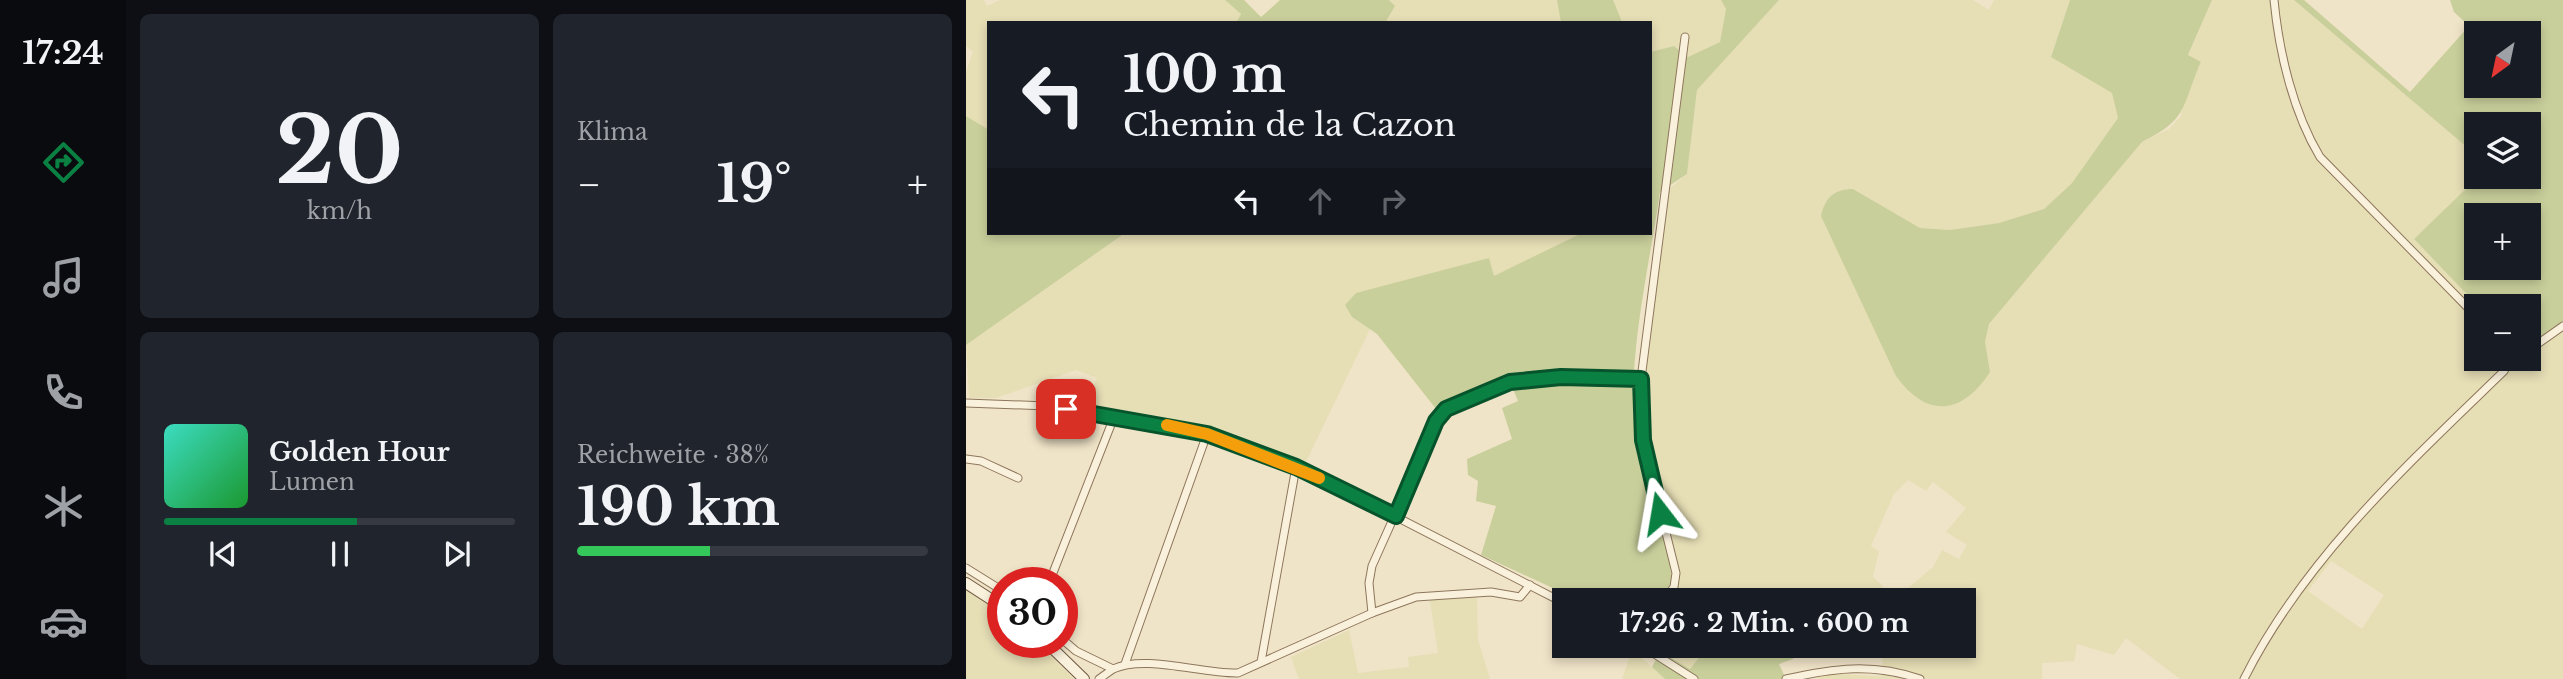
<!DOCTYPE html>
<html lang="de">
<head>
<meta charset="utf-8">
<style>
  body { margin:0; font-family:"Libre Baskerville",serif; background:#20242c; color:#f1f3f6; height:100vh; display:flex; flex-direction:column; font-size:26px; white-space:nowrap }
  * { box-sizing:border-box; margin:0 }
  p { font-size:23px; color:#9ea1a6 }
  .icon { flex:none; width:38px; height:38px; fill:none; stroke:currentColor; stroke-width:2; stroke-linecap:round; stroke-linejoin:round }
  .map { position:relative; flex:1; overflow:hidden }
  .side { display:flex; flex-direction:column; gap:14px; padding:14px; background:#0d0f14; width:840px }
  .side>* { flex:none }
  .guide { position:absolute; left:21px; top:21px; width:665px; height:214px; border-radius:0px; box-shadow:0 4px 10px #0003; background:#171b24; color:#f1f3f6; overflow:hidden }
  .needle { width:46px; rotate:213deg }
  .buttons { position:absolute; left:1498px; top:21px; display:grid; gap:14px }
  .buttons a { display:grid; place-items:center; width:77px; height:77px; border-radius:0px; background:#171b24; box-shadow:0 4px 10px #0003; font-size:35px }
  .speed { position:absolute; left:21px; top:567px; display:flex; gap:14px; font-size:35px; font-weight:700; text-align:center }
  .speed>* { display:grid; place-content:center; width:91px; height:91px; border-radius:50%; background:#171b24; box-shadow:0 4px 10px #0003; line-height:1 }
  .speed .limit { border:10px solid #d22; background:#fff; color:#111 }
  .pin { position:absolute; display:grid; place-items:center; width:60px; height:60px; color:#fff; margin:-30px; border-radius:14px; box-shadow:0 4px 10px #0006 }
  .me { position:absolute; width:77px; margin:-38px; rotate:346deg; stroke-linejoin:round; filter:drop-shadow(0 0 5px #0008) }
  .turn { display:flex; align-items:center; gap:24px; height:147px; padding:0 21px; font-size:32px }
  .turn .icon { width:91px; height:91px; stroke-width:2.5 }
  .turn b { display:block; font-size:49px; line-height:60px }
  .lanes { display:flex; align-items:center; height:66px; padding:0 21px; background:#0003; justify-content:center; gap:35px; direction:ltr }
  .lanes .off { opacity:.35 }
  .big { font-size:52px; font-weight:700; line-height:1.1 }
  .side .card { flex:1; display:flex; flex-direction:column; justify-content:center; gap:10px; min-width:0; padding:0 24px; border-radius:10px; background:#20242c }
  .side .dial { align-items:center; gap:0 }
  .dial b { font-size:91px; line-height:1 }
  .song { display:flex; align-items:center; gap:21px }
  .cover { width:84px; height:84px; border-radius:10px; background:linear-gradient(135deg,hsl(170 70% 55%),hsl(130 70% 35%)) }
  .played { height:7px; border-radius:4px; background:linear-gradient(90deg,#0b8043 55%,#363941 55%) }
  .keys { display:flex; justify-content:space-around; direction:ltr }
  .heat { display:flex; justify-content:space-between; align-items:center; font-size:38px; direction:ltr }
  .charge { height:10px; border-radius:5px; background:linear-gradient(90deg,#34c759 38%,#363941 0) }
  .side .tiles { flex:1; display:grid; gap:14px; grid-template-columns:repeat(2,1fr) }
  .trip { position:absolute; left:586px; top:588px; width:424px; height:70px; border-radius:0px; background:#171b24; box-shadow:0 4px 10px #0003; font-weight:700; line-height:70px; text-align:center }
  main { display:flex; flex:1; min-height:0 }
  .tabs { display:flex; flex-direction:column; width:126px; justify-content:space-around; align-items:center; background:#090b0e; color:#9ea1a6 }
  .tabs .icon { width:49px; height:49px }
  .tabs .current { color:#0b8043 }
  .tabs b { font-size:32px; color:#f1f3f6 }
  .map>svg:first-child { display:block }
</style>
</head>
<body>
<main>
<nav class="tabs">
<b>17:24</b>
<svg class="icon current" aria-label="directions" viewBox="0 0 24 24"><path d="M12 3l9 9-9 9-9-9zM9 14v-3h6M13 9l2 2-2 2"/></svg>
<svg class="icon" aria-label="music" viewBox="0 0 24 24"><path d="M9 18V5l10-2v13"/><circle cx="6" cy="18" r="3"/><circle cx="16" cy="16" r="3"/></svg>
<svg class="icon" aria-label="phone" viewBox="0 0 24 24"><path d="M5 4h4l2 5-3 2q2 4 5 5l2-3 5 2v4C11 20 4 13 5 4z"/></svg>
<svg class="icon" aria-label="climate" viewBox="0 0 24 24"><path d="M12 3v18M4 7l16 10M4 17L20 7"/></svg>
<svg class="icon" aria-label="car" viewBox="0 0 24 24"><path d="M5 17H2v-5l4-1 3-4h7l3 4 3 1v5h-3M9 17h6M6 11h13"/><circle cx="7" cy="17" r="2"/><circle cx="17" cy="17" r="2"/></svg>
</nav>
<section class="side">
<div class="tiles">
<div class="card dial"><b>20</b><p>km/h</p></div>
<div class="card"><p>Klima</p>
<div class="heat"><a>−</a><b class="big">19°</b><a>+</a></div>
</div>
<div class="card">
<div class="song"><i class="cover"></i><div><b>Golden Hour</b><p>Lumen</p></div></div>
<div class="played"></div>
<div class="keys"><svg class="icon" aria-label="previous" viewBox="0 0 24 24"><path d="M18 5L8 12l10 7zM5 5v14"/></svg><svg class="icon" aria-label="pause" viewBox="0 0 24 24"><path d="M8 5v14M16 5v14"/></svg><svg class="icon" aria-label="next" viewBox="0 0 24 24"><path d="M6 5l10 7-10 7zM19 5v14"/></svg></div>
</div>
<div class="card"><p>Reichweite · 38%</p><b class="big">190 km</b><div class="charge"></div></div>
</div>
</section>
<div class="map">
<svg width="1597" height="679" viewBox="0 0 1597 679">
  <rect width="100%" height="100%" fill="#f0e4c8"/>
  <g fill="#e6deb5" fill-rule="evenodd">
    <path d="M 0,0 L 18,0 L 21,6 L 34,0 L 259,0 L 275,14 L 270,23 L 23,23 L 23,130 L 0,116 L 0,72 L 7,52 L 0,46 Z"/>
    <path d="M 423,0 L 591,0 L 595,23 L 419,23 L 428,6 Z"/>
    <path d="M 647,0 L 755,0 L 760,9 L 754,42 L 722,57 L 708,46 L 684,52 L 684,23 L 655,23 Z"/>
    <path d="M 813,0 L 1007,0 L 1023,10 L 1028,0 L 1104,0 L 1085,57 L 1146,93 L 1152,118 L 1106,183 L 1078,209 L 1033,223 L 984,230 L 954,228 L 887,189 L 1024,372 L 1019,342 L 1023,324 L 1176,142 L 1203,129 L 1215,116 L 1217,102 L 1235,63 L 1222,56 L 1246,0 L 1328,0 L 1510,155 L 1512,177 L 1448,239 L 1512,306 L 1510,359 L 1563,359 L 1563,343 L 1572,349 L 1597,331 L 1597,679 L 1214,679 L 1160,638 L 1148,655 L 1111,644 L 1108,661 L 1076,663 L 1076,679 L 852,679 L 852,676 L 870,674 L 915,676 L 918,646 L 998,646 L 998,600 L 928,600 L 967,567 L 976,550 L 993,559 L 1001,545 L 980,532 L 1000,508 L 967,482 L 960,491 L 942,480 L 928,494 L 905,546 L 913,551 L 907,577 L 917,586 L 907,600 L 703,600 L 710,594 L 714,573 L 685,469 L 680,440 L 677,385 L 703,189 L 721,174 L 731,90 ZM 1365,561 L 1418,595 L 1396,629 L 1342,591 Z"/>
    <path d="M 159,233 L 616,233 L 528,277 L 523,258 L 379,305 L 386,317 L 404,329 L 339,464 L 240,430 L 126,410 L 128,393 L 125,392 L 131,378 L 110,370 L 30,398 L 3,398 L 0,345 Z"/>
    <path d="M 0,589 L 37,614 L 37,642 L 71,642 L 108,679 L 0,679 Z"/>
    <path d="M 511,594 L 512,640 L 524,679 L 333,679 L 325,657 L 383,630 L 392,673 L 443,667 L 442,657 L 472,653 L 463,595 Z"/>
    <path d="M 689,646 L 742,646 L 724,669 Z"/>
    <path d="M 666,650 L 686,667 L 699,679 L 656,679 Z"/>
  </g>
  <g fill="#c9cf9b" fill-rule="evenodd">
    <path d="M 259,0 L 278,0 L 295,17 L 314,0 L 423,0 L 429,6 L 419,23 L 270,23 L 275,14 Z"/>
    <path d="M 591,0 L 647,0 L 656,22 L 595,23 Z"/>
    <path d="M 755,0 L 813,0 L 731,90 L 721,174 L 694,192 C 682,276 658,366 671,451 C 676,481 708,557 705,579 C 704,589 698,594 691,600 L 613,600 L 515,555 L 530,506 L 510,501 L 512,481 L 502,475 L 501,459 L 546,439 L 536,408 L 552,401 L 544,382 L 474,414 L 411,334 L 386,317 L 379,305 L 390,293 L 523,258 L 528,276 L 616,233 L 684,233 L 684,52 L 708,46 L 722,57 L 754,42 L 760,9 Z"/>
    <path d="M 1104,0 L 1246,0 L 1222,55 L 1235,62 C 1215,107 1223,119 1176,142 L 1023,324 L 1019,342 L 1024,372 C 996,415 961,419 930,376 L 855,216 C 859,198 868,189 887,189 L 954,228 L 984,230 L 1033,223 L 1078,209 L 1106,183 L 1152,118 L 1146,93 L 1085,57 Z"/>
    <path d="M 1328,0 L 1338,0 L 1444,92 L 1503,26 L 1488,12 L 1484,0 L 1597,0 L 1597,331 L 1572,349 L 1563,343 L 1563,306 L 1512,306 L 1448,239 L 1512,177 L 1563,177 L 1563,124 L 1510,124 L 1510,155 ZM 1510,33 L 1563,33 L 1563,86 L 1510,86 ZM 1510,215 L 1563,215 L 1563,268 L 1510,268 Z"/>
    <path d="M 0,116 L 23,130 L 23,233 L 159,233 L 0,345 Z"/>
    <path d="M 742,646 L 834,646 L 827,659 L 813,664 L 820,679 L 699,679 L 686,667 L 694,651 L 724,669 Z"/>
  </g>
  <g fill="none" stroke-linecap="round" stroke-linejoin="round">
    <defs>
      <g id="minor">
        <path d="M 1308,0 C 1313,52 1327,112 1354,157 L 1510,316"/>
        <path d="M 1563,350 L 1597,326"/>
        <path d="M 0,403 L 81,406 L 241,434 L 374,488 L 598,603"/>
        <path d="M 0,459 L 15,461 L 52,478"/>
        <path d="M 0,568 L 37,591"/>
        <path d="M 83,583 L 148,417"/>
        <path d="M 698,600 L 708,587 L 710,573 L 677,440 L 675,379 L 719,37"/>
        <path d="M 406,613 L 403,583 L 406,566 L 474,414 L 544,382 L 565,378 L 675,379"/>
        <path d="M 96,639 L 110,651 L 147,669 C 180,654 235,674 272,673 L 406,613 L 450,597 L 525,592 L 554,597 L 564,585"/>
        <path d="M 676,646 L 728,679"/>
        <path d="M 295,662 L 330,467"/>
        <path d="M 159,664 L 241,434"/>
        <path d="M 133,679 L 147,669"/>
        <path d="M 820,679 C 868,668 907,663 954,679"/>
        <path d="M 1278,679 C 1338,559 1443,463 1538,371 L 1545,359"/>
      </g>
      <g id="secondary">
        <path d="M 0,583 L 37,607"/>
        <path d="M 80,642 L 118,679"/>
      </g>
    </defs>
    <use href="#minor" stroke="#8d765c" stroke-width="9"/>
    <use href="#secondary" stroke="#6f573f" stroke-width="12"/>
    <use href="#minor" stroke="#faf1dc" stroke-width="7"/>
    <use href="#secondary" stroke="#faf1dc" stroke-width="10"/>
  </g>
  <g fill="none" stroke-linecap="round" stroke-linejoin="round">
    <defs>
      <path id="route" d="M 100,409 L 241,434 L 330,467 L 430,516 L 470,421 L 480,409 L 544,382 L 595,377 L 675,379 L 677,440 L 694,513"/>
    </defs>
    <use href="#route" stroke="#07532c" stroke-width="18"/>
    <use href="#route" stroke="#0b8043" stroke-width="12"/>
    <path stroke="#f59e0b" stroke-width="12" d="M 201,425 L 241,434 L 353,478"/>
  </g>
</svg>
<div class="buttons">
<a><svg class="needle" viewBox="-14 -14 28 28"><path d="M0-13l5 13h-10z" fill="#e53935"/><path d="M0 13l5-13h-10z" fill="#9ea1a6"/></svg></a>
<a><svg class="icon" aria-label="layers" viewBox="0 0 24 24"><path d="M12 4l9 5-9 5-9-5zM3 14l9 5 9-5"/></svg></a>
<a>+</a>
<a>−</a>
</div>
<div class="speed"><div class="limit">30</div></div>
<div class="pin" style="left:100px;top:409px;background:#d93025"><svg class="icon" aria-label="arrive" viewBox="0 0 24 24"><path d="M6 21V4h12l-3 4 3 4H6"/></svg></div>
<svg class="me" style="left:694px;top:513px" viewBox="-20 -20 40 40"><path d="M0-17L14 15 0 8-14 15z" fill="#0b8043" stroke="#fff" stroke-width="4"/></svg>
<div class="trip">17:26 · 2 Min. · 600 m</div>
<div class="guide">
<div class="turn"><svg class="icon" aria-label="left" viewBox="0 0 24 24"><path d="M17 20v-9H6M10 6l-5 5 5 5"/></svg><div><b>100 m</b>Chemin de la Cazon</div></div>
<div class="lanes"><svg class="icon" aria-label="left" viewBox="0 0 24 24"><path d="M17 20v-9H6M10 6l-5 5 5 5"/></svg><svg class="icon off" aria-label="ahead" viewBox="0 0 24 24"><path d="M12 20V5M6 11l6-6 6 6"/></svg><svg class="icon off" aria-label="right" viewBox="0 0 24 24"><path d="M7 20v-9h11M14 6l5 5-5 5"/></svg></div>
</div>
</div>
</main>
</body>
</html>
